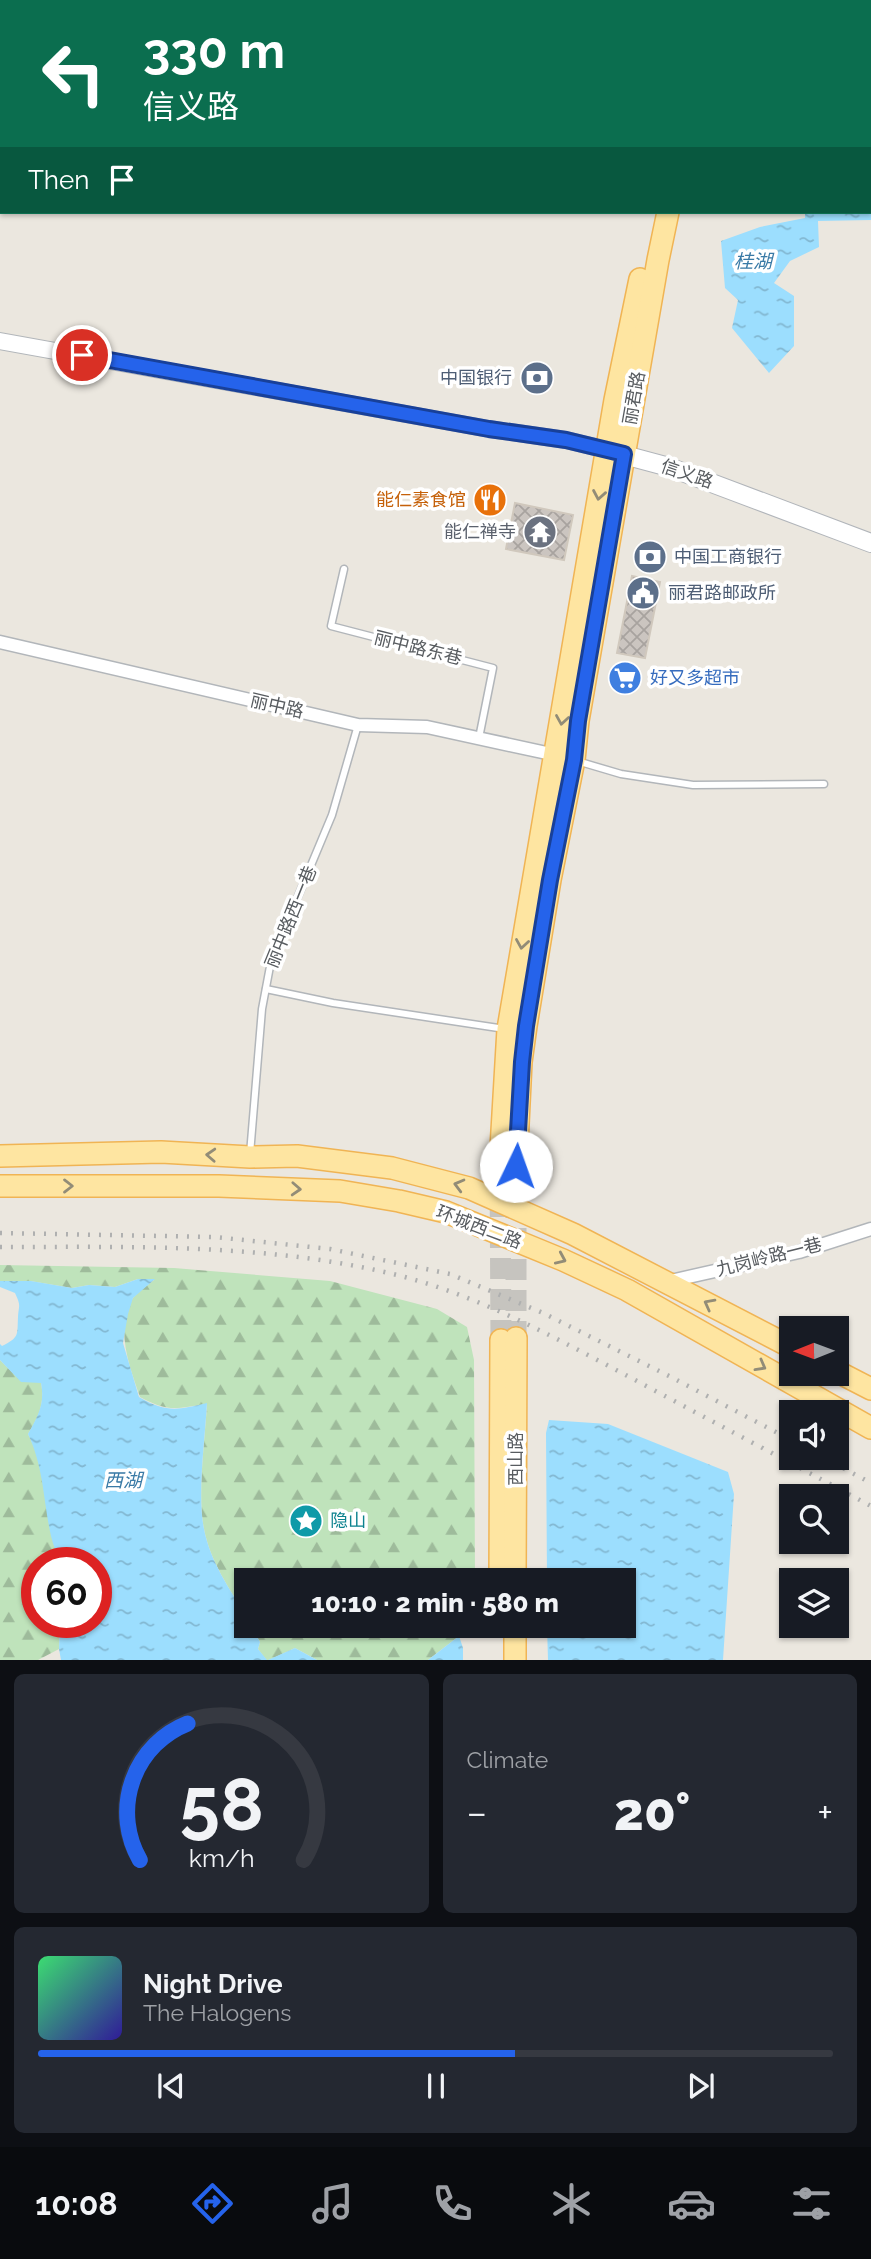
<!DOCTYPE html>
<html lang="en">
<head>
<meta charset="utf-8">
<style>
  body { margin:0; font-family:Raleway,"Noto Sans SC",sans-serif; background:#242831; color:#f1f3f6; height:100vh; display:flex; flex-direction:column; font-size:26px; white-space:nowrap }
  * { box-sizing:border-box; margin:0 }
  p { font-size:23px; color:#9ea1a6 }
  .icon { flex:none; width:38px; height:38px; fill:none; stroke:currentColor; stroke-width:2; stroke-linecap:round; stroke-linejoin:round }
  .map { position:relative; height:1660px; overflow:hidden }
  .drawer { display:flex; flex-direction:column; gap:14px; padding:14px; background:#0d0f14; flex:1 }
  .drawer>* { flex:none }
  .top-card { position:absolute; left:0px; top:0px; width:872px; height:214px; box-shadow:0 2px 5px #0004; background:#0b6e4f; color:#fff; overflow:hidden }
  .needle { width:46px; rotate:269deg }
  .fabs { position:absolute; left:779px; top:1316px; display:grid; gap:14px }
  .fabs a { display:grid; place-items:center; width:70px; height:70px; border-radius:0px; background:#171b24; box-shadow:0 2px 5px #0004; font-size:35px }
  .speed { position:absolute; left:21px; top:1547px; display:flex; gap:14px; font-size:35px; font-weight:700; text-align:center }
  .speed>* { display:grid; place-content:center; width:91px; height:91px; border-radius:50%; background:#171b24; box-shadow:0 2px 5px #0004; line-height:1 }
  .speed .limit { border:10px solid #d22; background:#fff; color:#111 }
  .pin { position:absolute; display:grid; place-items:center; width:60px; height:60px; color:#fff; margin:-30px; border:4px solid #fff; border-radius:50%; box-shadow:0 2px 7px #0007 }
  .me { position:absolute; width:77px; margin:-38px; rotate:3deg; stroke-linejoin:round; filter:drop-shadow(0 0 5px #0008) }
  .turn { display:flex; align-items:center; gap:24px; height:147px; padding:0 28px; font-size:32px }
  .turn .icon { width:91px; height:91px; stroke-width:2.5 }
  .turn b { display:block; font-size:49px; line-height:60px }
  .then { display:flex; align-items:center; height:66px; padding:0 28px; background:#0003; gap:14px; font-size:26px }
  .big { font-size:52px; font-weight:800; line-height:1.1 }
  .drawer .tile { flex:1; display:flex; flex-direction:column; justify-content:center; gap:10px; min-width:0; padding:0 24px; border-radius:10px; background:#242831 }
  .drawer .dial { align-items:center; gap:0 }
  .dial svg { height:182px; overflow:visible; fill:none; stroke:#363941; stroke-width:7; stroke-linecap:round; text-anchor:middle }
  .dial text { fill:#f1f3f6; stroke:none }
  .song { display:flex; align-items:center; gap:21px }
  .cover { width:84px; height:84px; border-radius:10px; background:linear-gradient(135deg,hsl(140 70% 55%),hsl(250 70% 35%)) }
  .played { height:7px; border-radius:4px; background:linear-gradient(90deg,#2563eb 60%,#363941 60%) }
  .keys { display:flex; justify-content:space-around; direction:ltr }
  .heat { display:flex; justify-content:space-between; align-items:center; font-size:38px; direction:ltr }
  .drawer .tiles { flex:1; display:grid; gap:14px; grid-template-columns:1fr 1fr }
  .tile:last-child { grid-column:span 2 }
  .trip { position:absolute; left:234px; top:1568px; width:402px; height:70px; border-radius:0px; background:#171b24; box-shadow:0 2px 5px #0004; font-weight:800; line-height:70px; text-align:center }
  .menu { display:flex; height:112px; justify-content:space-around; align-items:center; background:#090b0e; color:#9ea1a6 }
  .menu .icon { width:49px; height:49px }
  .menu .selected { color:#2563eb }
  .menu b { font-size:32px; color:#f1f3f6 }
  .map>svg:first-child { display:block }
</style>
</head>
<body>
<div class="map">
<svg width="871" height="1661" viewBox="0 0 871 1661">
  <defs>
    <pattern id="forest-firs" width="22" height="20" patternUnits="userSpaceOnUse" patternTransform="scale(1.75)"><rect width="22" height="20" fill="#bfe3bb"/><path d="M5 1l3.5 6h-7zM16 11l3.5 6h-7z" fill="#9ebb9b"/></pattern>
    <pattern id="water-ripples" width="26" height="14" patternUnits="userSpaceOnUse" patternTransform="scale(1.75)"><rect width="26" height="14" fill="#9cdefe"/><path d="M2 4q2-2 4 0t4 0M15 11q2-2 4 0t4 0" fill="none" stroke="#82b7d1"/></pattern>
    <pattern id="building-cross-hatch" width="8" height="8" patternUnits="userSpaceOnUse" patternTransform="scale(1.75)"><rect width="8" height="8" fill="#cbc5c0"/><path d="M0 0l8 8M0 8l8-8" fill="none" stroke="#a8a39f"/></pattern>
  </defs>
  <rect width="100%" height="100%" fill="#ebe7df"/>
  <g fill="url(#forest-firs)">
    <path d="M 0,1265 L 174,1268 L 330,1281 L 437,1309 L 467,1327 L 474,1360 L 475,1580 L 247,1580 L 247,1617 C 230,1590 210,1561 204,1529 C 197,1496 205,1439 207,1404 C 176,1408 170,1413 140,1397 C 130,1368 114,1327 133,1298 C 138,1291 148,1285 154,1280 L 138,1279 L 115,1287 L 89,1285 L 72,1288 L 30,1281 L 0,1281 Z"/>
    <path d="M 0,1360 L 21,1381 L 41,1382 C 45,1404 39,1416 28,1434 L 38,1455 L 60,1563 L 37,1563 L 37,1622 L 60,1622 L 59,1649 L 38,1660 L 0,1660 Z"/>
    <path d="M 251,1626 L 475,1626 L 475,1630 L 459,1636 L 428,1660 L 317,1660 L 295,1648 L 267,1661 L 258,1649 L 260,1642 Z"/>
  </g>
  <g fill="url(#water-ripples)">
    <path d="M 346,0 L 871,0 L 871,156 L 870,2 L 347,2 Z"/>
    <path d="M 871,199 L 871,220 L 818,221 L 819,247 L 790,261 L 774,283 L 794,296 L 794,346 L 769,373 L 732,328 L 738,300 L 725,288 L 721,241 L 760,227 L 805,218 L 805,212 L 870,212 Z"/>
    <path d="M 138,1279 L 155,1279 L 133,1298 L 128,1314 L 123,1343 L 139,1397 C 167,1413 177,1410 207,1403 C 205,1439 197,1496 204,1529 C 210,1561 230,1590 247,1617 L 247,1626 L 251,1626 L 260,1642 L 258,1649 L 267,1660 L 61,1660 L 59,1649 L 60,1622 L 96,1622 L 96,1563 L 60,1563 C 57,1554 53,1545 51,1536 C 43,1500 44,1468 28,1434 C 38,1416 45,1404 41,1383 L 21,1382 L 0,1360 L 0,1344 L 2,1346 C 20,1337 17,1335 18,1317 C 19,1304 21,1306 15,1293 L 0,1287 L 0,1281 L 31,1281 L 72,1288 L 89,1285 L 115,1287 Z"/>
    <path d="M 549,1420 L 608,1424 L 728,1472 L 734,1494 L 723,1660 L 548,1660 L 547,1626 L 625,1626 L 625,1580 L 547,1580 L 546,1433 Z"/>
    <path d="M 459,1636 L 463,1648 L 463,1660 L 428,1660 Z"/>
    <path d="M 295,1648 L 317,1660 L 268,1660 Z"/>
  </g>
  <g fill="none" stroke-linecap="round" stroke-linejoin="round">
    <g stroke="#397aa6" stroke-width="2" stroke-dasharray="9 7" stroke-linecap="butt">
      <path d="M 551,0 L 557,2"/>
      <path d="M 626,0 L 632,2"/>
      <path d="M 870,44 L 871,44"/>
      <path d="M 870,61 L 871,61"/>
      <path d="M 870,82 L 871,82"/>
    </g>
  </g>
  <g fill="url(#building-cross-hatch)" stroke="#d0c8bd" stroke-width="2">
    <path d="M 515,503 L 573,515 L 564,560 L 506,549 Z"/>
    <path d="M 632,576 L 660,582 L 645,658 L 617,653 Z"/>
  </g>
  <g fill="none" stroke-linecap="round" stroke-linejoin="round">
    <g stroke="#c6c4bf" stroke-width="21" stroke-dasharray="21 10" stroke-linecap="butt">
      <path d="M 500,1165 L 501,1340"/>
      <path d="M 516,1166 L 516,1338"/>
    </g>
    <defs>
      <g id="service">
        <path d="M 0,6 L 2,7"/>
        <path d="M 344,569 L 331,626 L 493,668 L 479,738"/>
        <path d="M 577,761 L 621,774 L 693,785 L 824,784"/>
        <path d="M 266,989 L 333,1003 L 505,1029"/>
        <path d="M 250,1154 L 262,1009 L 271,961 L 332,815 L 358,725"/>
      </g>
      <g id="minor">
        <path d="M 0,642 L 358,725 L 427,727 L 556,755"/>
        <path d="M 666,1282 L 799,1252 L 871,1229"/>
      </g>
      <path id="tertiary" d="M 0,341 L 489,429 L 566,440 L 607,450"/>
      <path id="secondary" d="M 613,452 L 669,467 L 871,543"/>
      <g id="primary">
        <path d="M 128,2 L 134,0"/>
        <path d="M 703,2 L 703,0"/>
        <path d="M 720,2 L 721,0"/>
        <path d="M 0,41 L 2,40"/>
        <path d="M 0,1156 L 161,1152 L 250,1157 L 297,1156 L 392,1168 L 469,1188 L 573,1234 L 791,1347"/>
        <path d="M 500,1165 L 508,1029 L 615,400 L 640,279"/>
        <path d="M 516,1166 L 521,1062 L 526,1026 L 550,880 L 574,760 L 578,721 L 658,260 L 668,212"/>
        <path d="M 0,1186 L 219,1186 L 340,1191 L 399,1201 L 446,1212 L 563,1260 L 627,1290 L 871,1428"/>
        <path d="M 836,1371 L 871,1389"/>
        <path d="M 500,1580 L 501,1340"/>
        <path d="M 515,1580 L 516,1338"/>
        <path d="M 515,1661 L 515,1626"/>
      </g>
    </defs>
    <use href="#service" stroke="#b2b6ba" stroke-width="9"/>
    <use href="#minor" stroke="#b2b6ba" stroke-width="15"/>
    <use href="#tertiary" stroke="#b2b6ba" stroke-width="18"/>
    <use href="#secondary" stroke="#b1b5ba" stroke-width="20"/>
    <use href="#primary" stroke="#f0b454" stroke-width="24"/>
    <use href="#service" stroke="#fff" stroke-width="6"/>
    <use href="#minor" stroke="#fff" stroke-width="12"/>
    <use href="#tertiary" stroke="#fff" stroke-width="16"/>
    <use href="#secondary" stroke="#fff" stroke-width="18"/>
    <use href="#primary" stroke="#fee5a1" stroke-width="21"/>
    <g stroke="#afb0b0" stroke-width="4.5" stroke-dasharray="2 9" stroke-linecap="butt">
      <path d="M 0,1233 L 215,1237 L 330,1249 L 450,1274 L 543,1313 L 671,1377 L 791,1440"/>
      <path d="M 0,1247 C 133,1247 271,1243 401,1276 C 485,1298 561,1341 637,1381 C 715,1423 793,1464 871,1506"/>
      <path d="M 824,1458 L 871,1483"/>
    </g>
  </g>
  <defs><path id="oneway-chevron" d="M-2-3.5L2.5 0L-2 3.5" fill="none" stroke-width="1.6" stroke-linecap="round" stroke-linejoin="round" transform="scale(1.75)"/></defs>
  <g stroke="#928c77">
    <use href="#oneway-chevron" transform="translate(599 495) rotate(100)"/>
    <use href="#oneway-chevron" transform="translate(562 720) rotate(99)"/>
    <use href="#oneway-chevron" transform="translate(522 944) rotate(99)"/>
    <use href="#oneway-chevron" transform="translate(211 1155) rotate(-177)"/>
    <use href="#oneway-chevron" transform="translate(459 1185) rotate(-165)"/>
    <use href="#oneway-chevron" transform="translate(68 1186)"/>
    <use href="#oneway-chevron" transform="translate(296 1189) rotate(3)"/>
    <use href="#oneway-chevron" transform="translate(561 1259) rotate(24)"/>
    <use href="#oneway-chevron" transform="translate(709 1304) rotate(-152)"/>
    <use href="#oneway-chevron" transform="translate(761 1366) rotate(29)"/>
  </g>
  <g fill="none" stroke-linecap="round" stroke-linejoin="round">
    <defs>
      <path id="route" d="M 82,355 L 489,429 L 566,440 L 624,454 L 578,721 L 574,760 L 550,880 L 526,1026 L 522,1062 L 516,1166"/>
    </defs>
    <use href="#route" stroke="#184099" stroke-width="18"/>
    <use href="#route" stroke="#2563eb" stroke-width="12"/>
  </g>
  <defs>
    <symbol id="bank-disc" viewBox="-11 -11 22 22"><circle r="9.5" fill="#5c6f8a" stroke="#fff"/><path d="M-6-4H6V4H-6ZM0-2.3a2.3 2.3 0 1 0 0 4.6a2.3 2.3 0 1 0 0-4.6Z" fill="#fff"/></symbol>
    <symbol id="restaurant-disc" viewBox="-11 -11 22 22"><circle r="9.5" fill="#e8710a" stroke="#fff"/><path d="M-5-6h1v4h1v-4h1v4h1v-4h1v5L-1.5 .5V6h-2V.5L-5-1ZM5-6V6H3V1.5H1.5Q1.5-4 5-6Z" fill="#fff"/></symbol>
    <symbol id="temple-disc" viewBox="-11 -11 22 22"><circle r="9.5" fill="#6b7280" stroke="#fff"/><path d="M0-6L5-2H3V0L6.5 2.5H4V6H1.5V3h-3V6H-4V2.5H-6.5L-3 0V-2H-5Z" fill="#fff"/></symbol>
    <symbol id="civic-disc" viewBox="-11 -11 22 22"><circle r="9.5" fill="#5c6f8a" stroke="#fff"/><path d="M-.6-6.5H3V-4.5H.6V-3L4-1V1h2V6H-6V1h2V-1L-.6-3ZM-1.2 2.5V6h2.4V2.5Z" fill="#fff"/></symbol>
    <symbol id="supermarket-disc" viewBox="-11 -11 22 22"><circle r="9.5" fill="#3f7fe0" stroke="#fff"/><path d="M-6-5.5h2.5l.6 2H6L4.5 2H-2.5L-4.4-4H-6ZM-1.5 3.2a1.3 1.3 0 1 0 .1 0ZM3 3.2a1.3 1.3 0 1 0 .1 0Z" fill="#fff"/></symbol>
    <symbol id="sight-disc" viewBox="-11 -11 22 22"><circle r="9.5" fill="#0f9aa8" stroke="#fff"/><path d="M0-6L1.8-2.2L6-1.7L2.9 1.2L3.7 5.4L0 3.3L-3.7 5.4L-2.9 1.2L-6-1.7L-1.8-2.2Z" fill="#fff"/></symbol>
  </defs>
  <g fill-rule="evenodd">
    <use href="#bank-disc" x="518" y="359" width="38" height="38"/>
    <use href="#restaurant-disc" x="471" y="481" width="38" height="38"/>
    <use href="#temple-disc" x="521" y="513" width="38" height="38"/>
    <use href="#bank-disc" x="631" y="538" width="38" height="38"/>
    <use href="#civic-disc" x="624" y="574" width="38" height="38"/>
    <use href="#supermarket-disc" x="606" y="659" width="38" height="38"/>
    <use href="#sight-disc" x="287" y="1502" width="38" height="38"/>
  </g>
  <g text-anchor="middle" stroke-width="7" stroke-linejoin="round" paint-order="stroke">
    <g font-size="18" fill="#4e5e75" stroke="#fff" text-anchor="start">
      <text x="512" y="384" text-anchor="end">中国银行</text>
      <text x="674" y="563">中国工商银行</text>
      <text x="668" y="599">丽君路邮政所</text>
    </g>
    <g font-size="18" fill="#585c60" stroke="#fff">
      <text transform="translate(634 398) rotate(-80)" y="6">丽君路</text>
      <text transform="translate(687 474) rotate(19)" y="6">信义路</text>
      <text transform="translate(418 648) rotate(14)" y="6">丽中路东巷</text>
      <text transform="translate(277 706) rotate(13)" y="6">丽中路</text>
      <text transform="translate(291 917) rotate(-68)" y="6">丽中路西一巷</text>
      <text transform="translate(479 1227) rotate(21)" y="6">环城西二路</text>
      <text transform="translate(769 1257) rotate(-14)" y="6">九岗岭路一巷</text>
      <text transform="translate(516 1459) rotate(-90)" y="6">西山路</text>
    </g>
    <g font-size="18" fill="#c56008" stroke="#fff" text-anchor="end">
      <text x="466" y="506">能仁素食馆</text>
    </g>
    <g font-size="18" fill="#5b616d" stroke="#fff" text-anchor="end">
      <text x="516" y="538">能仁禅寺</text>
    </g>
    <g font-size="18" fill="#366cbe" stroke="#fff" text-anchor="start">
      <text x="650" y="684">好又多超市</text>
    </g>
    <g font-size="18" fill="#0d838f" stroke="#fff" text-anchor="start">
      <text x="330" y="1527">隐山</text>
    </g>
    <g font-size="19" font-style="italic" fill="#397aa6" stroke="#fff">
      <text x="753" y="268">桂湖</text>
      <text x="123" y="1487">西湖</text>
    </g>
  </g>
</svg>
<div class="fabs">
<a><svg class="needle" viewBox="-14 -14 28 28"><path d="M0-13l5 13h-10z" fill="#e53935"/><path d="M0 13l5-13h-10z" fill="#9ea1a6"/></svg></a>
<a><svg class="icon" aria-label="sound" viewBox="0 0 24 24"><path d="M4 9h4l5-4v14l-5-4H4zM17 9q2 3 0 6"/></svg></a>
<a><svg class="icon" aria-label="search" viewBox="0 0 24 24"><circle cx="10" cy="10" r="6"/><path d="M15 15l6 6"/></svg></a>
<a><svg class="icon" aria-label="layers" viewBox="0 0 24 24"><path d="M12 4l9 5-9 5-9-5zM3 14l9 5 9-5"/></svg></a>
</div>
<div class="speed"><div class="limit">60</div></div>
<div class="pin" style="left:82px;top:355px;background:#d93025"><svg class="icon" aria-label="arrive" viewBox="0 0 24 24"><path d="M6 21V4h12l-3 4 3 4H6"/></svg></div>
<svg class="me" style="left:516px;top:1166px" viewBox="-20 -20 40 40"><circle r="19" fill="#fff"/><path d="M0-13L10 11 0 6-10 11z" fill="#2563eb"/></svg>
<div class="trip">10:10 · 2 min · 580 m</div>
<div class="top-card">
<div class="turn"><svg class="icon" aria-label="left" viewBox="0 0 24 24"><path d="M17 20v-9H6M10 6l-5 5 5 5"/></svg><div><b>330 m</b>信义路</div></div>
<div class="then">Then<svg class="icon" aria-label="arrive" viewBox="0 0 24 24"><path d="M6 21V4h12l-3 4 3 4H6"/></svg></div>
</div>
</div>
<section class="drawer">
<div class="tiles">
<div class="tile dial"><svg viewBox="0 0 100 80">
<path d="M14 69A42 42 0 1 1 86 69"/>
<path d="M14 69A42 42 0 0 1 35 9" stroke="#2563eb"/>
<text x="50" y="56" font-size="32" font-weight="700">58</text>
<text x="50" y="72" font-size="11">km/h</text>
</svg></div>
<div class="tile"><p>Climate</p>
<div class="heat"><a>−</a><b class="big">20°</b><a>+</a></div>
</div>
<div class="tile">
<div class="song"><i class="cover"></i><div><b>Night Drive</b><p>The Halogens</p></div></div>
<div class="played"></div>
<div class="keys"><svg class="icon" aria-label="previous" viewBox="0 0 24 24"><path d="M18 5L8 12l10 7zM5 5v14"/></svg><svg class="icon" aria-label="pause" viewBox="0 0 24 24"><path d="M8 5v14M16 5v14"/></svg><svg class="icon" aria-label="next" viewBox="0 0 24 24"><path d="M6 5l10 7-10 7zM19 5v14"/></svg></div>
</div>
</div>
</section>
<nav class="menu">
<b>10:08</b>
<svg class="icon selected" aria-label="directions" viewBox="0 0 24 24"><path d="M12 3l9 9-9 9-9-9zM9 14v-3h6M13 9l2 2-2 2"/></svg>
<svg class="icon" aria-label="music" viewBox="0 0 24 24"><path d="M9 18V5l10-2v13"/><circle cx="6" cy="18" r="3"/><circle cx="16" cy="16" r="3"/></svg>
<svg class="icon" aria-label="phone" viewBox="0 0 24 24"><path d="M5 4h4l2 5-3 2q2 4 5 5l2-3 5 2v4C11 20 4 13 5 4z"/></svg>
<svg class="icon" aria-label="climate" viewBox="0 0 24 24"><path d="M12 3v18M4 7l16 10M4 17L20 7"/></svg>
<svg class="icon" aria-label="car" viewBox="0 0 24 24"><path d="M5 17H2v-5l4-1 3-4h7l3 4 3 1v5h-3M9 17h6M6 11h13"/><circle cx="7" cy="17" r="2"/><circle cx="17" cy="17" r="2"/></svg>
<svg class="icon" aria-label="filters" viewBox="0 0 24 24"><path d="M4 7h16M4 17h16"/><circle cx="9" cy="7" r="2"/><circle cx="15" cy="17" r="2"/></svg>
</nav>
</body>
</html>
